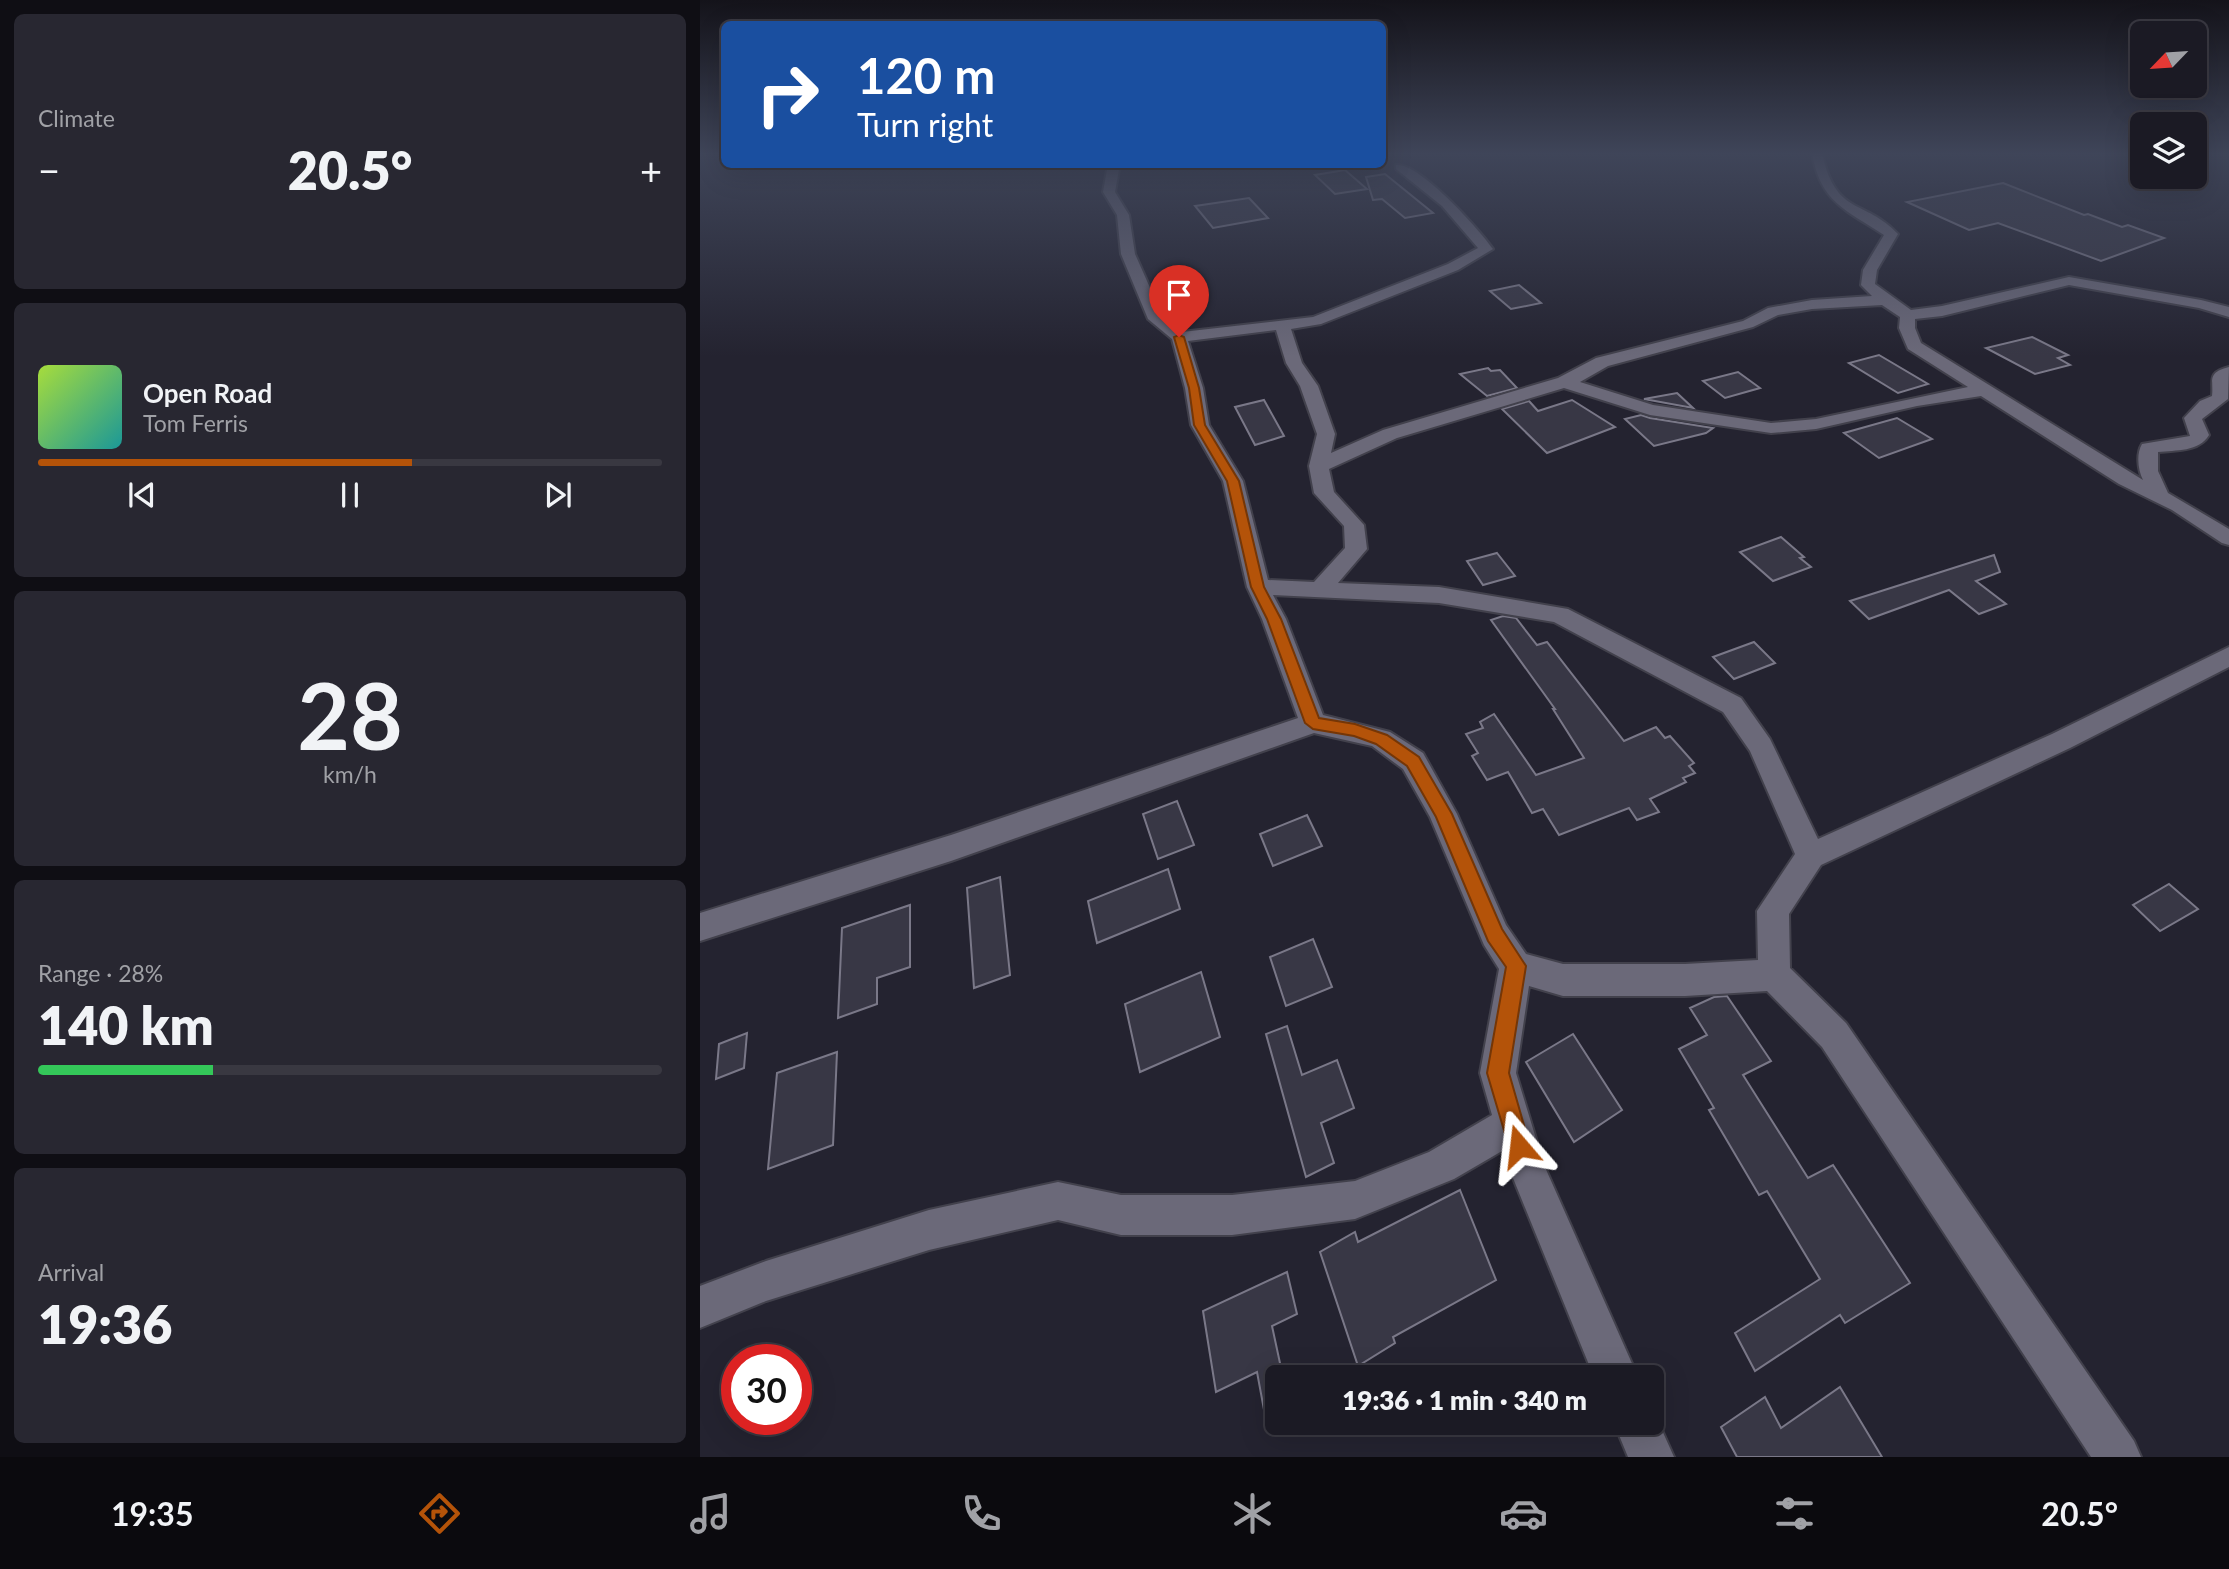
<!DOCTYPE html>
<html lang="en">
<head>
<meta charset="utf-8">
<style>
  body { margin:0; font-family:Lato,sans-serif; background:#282731; color:#f1f3f6; height:100vh; display:flex; flex-direction:column; font-size:26px; white-space:nowrap }
  * { box-sizing:border-box; margin:0 }
  p { font-size:23px; color:#a0a1a6 }
  .icon { flex:none; width:38px; height:38px; fill:none; stroke:currentColor; stroke-width:2; stroke-linecap:round; stroke-linejoin:round }
  .map { position:relative; flex:1; overflow:hidden }
  .details { display:flex; flex-direction:column; gap:14px; padding:14px; background:#0f0e14; width:700px }
  .details>* { flex:none }
  .top-card { position:absolute; left:21px; top:21px; width:665px; height:147px; border-radius:10px; box-shadow:0 7px 28px #0002,0 0 0 2px #393841; background:#1a4fa0; color:#fff; overflow:hidden }
  .needle { width:46px; rotate:245deg }
  .tools { position:absolute; left:1430px; top:21px; display:grid; gap:14px }
  .tools a { display:grid; place-items:center; width:77px; height:77px; border-radius:10px; background:#1b1a24; box-shadow:0 7px 28px #0002,0 0 0 2px #393841; font-size:35px }
  .speed { position:absolute; left:21px; top:1344px; display:flex; gap:14px; font-size:35px; font-weight:700; text-align:center }
  .speed>* { display:grid; place-content:center; width:91px; height:91px; border-radius:50%; background:#1b1a24; box-shadow:0 7px 28px #0002,0 0 0 2px #393841; line-height:1 }
  .speed .limit { border:10px solid #d22; background:#fff; color:#111 }
  .pin { position:absolute; display:grid; place-items:center; width:60px; height:60px; color:#fff; margin:-72px -30px; border-radius:50% 50% 50% 0; rotate:-45deg; box-shadow:0 0 7px #0007 }
  .pin .icon { rotate:45deg }
  .me { position:absolute; width:77px; margin:-38px; rotate:343deg; stroke-linejoin:round; filter:drop-shadow(0 0 5px #0008) }
  .turn { display:flex; align-items:center; gap:24px; height:147px; padding:0 21px; font-size:32px }
  .turn .icon { width:91px; height:91px; stroke-width:2.5 }
  .turn b { display:block; font-size:49px; line-height:60px }
  .big { font-size:52px; font-weight:800; line-height:1.1 }
  .details .widget { flex:1; display:flex; flex-direction:column; justify-content:center; gap:10px; min-width:0; padding:0 24px; border-radius:10px; background:#282731 }
  .details .dial { align-items:center; gap:0 }
  .dial b { font-size:91px; line-height:1 }
  .song { display:flex; align-items:center; gap:21px }
  .cover { width:84px; height:84px; border-radius:10px; background:linear-gradient(135deg,hsl(80 70% 55%),hsl(180 70% 35%)) }
  .played { height:7px; border-radius:4px; background:linear-gradient(90deg,#b45309 60%,#393841 60%) }
  .keys { display:flex; justify-content:space-around; direction:ltr }
  .heat { display:flex; justify-content:space-between; align-items:center; font-size:38px; direction:ltr }
  .charge { height:10px; border-radius:5px; background:linear-gradient(90deg,#34c759 28%,#393841 0) }
  .trip { position:absolute; left:565px; top:1365px; width:399px; height:70px; border-radius:10px; background:#1b1a24; box-shadow:0 7px 28px #0002,0 0 0 2px #393841; font-weight:800; line-height:70px; text-align:center }
  .tabs { display:flex; height:112px; justify-content:space-around; align-items:center; background:#0b0a0e; color:#a0a1a6 }
  .tabs .icon { width:49px; height:49px }
  .tabs .active { color:#b45309 }
  .tabs b { font-size:32px; color:#f1f3f6 }
  main { display:flex; flex:1; min-height:0 }
  .map>svg:first-child { display:block }
</style>
</head>
<body>
<main>
<section class="details">
<div class="widget"><p>Climate</p>
<div class="heat"><a>−</a><b class="big">20.5°</b><a>+</a></div>
</div>
<div class="widget">
<div class="song"><i class="cover"></i><div><b>Open Road</b><p>Tom Ferris</p></div></div>
<div class="played"></div>
<div class="keys"><svg class="icon" aria-label="previous" viewBox="0 0 24 24"><path d="M18 5L8 12l10 7zM5 5v14"/></svg><svg class="icon" aria-label="pause" viewBox="0 0 24 24"><path d="M8 5v14M16 5v14"/></svg><svg class="icon" aria-label="next" viewBox="0 0 24 24"><path d="M6 5l10 7-10 7zM19 5v14"/></svg></div>
</div>
<div class="widget dial"><b>28</b><p>km/h</p></div>
<div class="widget"><p>Range · 28%</p><b class="big">140 km</b><div class="charge"></div></div>
<div class="widget"><p>Arrival</p><b class="big">19:36</b></div>
</section>
<div class="map">
<svg width="1529" height="1457" viewBox="0 0 1529 1457">
  <rect width="100%" height="100%" fill="#242330"/>
  <g fill="#383745" stroke="#7a7888" stroke-width="2">
    <path d="M 645,170 L 667,189 L 635,194 L 615,175 Z"/>
    <path d="M 685,174 L 733,213 L 705,218 L 682,199 L 673,200 L 666,177 Z"/>
    <path d="M 1303,183 L 1384,215 L 1388,214 L 1422,227 L 1428,225 L 1464,238 L 1401,261 L 1298,223 L 1269,230 L 1207,202 Z"/>
    <path d="M 549,198 L 568,218 L 513,228 L 495,206 Z"/>
    <path d="M 819,285 L 841,303 L 811,309 L 790,291 Z"/>
    <path d="M 1332,337 L 1368,355 L 1358,358 L 1370,365 L 1335,374 L 1286,348 Z"/>
    <path d="M 1179,355 L 1228,384 L 1198,393 L 1149,363 Z"/>
    <path d="M 788,368 L 791,371 L 800,370 L 817,388 L 787,396 L 760,374 Z"/>
    <path d="M 1038,372 L 1060,388 L 1025,398 L 1003,381 Z"/>
    <path d="M 977,393 L 993,408 L 944,399 Z"/>
    <path d="M 564,400 L 584,436 L 555,445 L 535,407 Z"/>
    <path d="M 872,400 L 915,427 L 847,453 L 802,409 L 829,401 L 838,411 Z"/>
    <path d="M 941,415 L 950,418 L 1013,428 L 1006,433 L 954,446 L 925,419 Z"/>
    <path d="M 1197,418 L 1232,439 L 1179,458 L 1144,433 Z"/>
    <path d="M 1081,537 L 1104,557 L 1100,558 L 1111,567 L 1073,581 L 1040,552 Z"/>
    <path d="M 797,553 L 815,576 L 783,585 L 767,561 Z"/>
    <path d="M 1294,555 L 1300,572 L 1276,581 L 1306,604 L 1279,614 L 1249,590 L 1169,619 L 1150,601 Z"/>
    <path d="M 803,616 L 816,618 L 837,645 L 847,642 L 924,741 L 956,727 L 965,738 L 970,736 L 994,763 L 989,766 L 995,773 L 983,778 L 986,782 L 950,799 L 959,812 L 937,820 L 929,808 L 859,835 L 843,809 L 832,813 L 808,772 L 787,780 L 772,756 L 778,753 L 766,734 L 783,728 L 780,722 L 794,714 L 836,775 L 884,758 L 853,709 L 855,709 L 791,620 Z"/>
    <path d="M 1054,642 L 1075,663 L 1034,679 L 1013,657 Z"/>
    <path d="M 477,801 L 494,845 L 458,859 L 443,814 Z"/>
    <path d="M 607,815 L 622,846 L 573,866 L 560,834 Z"/>
    <path d="M 468,869 L 480,909 L 397,943 L 388,901 Z"/>
    <path d="M 300,877 L 310,975 L 274,988 L 267,888 Z"/>
    <path d="M 1469,884 L 1498,909 L 1460,931 L 1433,905 Z"/>
    <path d="M 210,905 L 210,967 L 177,978 L 177,1004 L 138,1018 L 142,928 Z"/>
    <path d="M 613,939 L 632,987 L 586,1006 L 570,957 Z"/>
    <path d="M 501,972 L 520,1037 L 440,1072 L 425,1004 Z"/>
    <path d="M 1027,996 L 1071,1061 L 1043,1075 L 1108,1178 L 1133,1165 L 1210,1283 L 1145,1323 L 1140,1315 L 1055,1371 L 1035,1333 L 1120,1279 L 1067,1191 L 1059,1195 L 1009,1110 L 1014,1108 L 979,1049 L 1007,1035 L 990,1008 L 1014,997 Z"/>
    <path d="M 587,1026 L 602,1075 L 637,1060 L 654,1108 L 621,1123 L 634,1163 L 606,1177 L 566,1034 Z"/>
    <path d="M 47,1033 L 44,1068 L 16,1079 L 19,1044 Z"/>
    <path d="M 873,1034 L 922,1110 L 874,1142 L 826,1062 Z"/>
    <path d="M 137,1052 L 133,1145 L 68,1169 L 77,1073 Z"/>
    <path d="M 760,1190 L 796,1280 L 693,1337 L 695,1343 L 658,1366 L 620,1252 L 655,1232 L 658,1242 Z"/>
    <path d="M 587,1272 L 597,1314 L 572,1326 L 583,1377 L 578,1377 L 578,1425 L 567,1426 L 557,1372 L 516,1392 L 503,1311 Z"/>
    <path d="M 1140,1387 L 1182,1457 L 1037,1457 L 1021,1427 L 1065,1397 L 1081,1428 Z"/>
  </g>
  <g fill="none" stroke-linecap="round" stroke-linejoin="round">
    <defs>
      <g id="minor">
        <path d="M 1112,153 L 1122,153 C 1136,217 1164,198 1198,234 L 1177,270 L 1175,284 L 1211,310 L 1242,306 L 1369,277 L 1501,300 L 1529,307 L 1529,317 L 1499,308 L 1369,285 L 1242,316 L 1215,319 L 1215,328 L 1221,343 L 1443,480 C 1438,470 1436,454 1442,444 L 1490,436 L 1484,418 L 1500,401 L 1512,396 C 1514,380 1506,373 1529,367 L 1528,399 L 1502,419 L 1509,435 C 1499,452 1476,450 1458,452 L 1458,471 L 1468,493 L 1529,529 L 1529,545 L 1522,543 L 1472,510 L 1419,484 L 1281,396 L 1217,406 L 1116,429 L 1071,433 L 950,415 L 864,388 L 697,438 L 629,469 L 634,492 L 664,525 L 667,549 L 638,583 L 739,587 L 868,609 L 1041,698 L 1070,739 L 1118,839 L 1352,734 L 1529,647 L 1529,667 L 1370,748 L 1121,865 L 1089,914 L 1090,968 L 1146,1023 L 1434,1441 L 1441,1457 L 1391,1457 L 1122,1047 L 1067,991 L 985,996 L 863,996 L 829,986 L 816,1073 L 844,1165 L 938,1377 L 894,1377 L 802,1151 L 754,1179 L 655,1219 L 532,1235 L 421,1235 L 358,1220 L 229,1250 L 66,1301 L 0,1328 L 0,1286 L 66,1261 L 229,1210 L 358,1182 L 421,1195 L 532,1195 L 655,1181 L 729,1152 L 792,1115 L 780,1073 L 799,969 L 784,945 L 730,817 L 703,769 L 672,746 L 614,733 L 251,861 L 0,941 L 0,913 L 251,835 L 598,718 L 562,619 L 547,587 L 523,481 L 491,425 L 485,388 L 472,339 L 448,319 L 421,254 L 417,215 L 403,192 L 408,164 L 420,164 L 415,192 L 429,215 L 435,254 L 463,317 L 482,332 L 613,317 L 748,264 L 778,248 L 742,206 L 696,169 L 696,165 C 719,162 779,229 793,249 L 758,270 L 621,324 L 591,329 L 602,363 L 618,386 L 635,434 L 631,453 L 683,430 L 858,378 L 896,358 L 1043,321 L 1068,308 L 1112,300 L 1172,296 L 1161,285 L 1163,270 L 1184,235 C 1146,210 1120,202 1112,153 ZM 1182,305 L 1200,317 L 1199,328 L 1208,349 L 1268,387 L 1116,419 L 1071,423 L 953,405 L 880,382 L 908,366 L 1053,327 L 1078,315 L 1112,309 ZM 576,330 L 586,363 L 600,386 L 617,434 L 609,466 L 614,493 L 644,526 L 645,548 L 614,582 L 568,580 L 543,481 L 509,425 L 503,388 L 488,341 ZM 573,595 L 739,603 L 854,622 L 1023,712 L 1050,751 L 1095,854 L 1057,911 L 1058,960 L 985,964 L 863,964 L 826,954 L 806,925 L 757,814 L 723,753 L 690,732 L 623,715 L 586,619 Z"/>
        <path d="M 952,1408 L 974,1457 L 928,1457 L 914,1423 L 952,1423 Z"/>
      </g>
    </defs>
    <use href="#minor" stroke="#42414c" stroke-width="4"/>
    <use href="#minor" fill="#6b6979" fill-rule="evenodd"/>
  </g>
  <linearGradient id="sky" x2="0" y2="1"><stop stop-color="#14131a"/><stop offset="0.43" stop-color="#3f4559"/><stop offset="1" stop-color="#3f4559" stop-opacity="0"/></linearGradient>
  <rect width="1529" height="357" fill="url(#sky)"/>
  <path fill="#b45309" stroke="#753606" stroke-width="2" d="M 479,335 L 484,337 L 499,388 L 505,425 L 539,481 L 564,587 L 581,619 L 619,718 L 655,724 L 687,735 L 719,757 L 752,814 L 802,929 L 826,966 L 809,1073 L 830,1146 L 827,1154 L 819,1157 L 811,1154 L 787,1073 L 806,967 L 788,941 L 736,817 L 707,766 L 676,744 L 654,736 L 613,729 L 605,723 L 567,619 L 551,587 L 527,481 L 494,425 L 489,388 L 474,337 Z"/>
</svg>
<div class="tools">
<a><svg class="needle" viewBox="-14 -14 28 28"><path d="M0-13l5 13h-10z" fill="#e53935"/><path d="M0 13l5-13h-10z" fill="#a0a1a6"/></svg></a>
<a><svg class="icon" aria-label="layers" viewBox="0 0 24 24"><path d="M12 4l9 5-9 5-9-5zM3 14l9 5 9-5"/></svg></a>
</div>
<div class="speed"><div class="limit">30</div></div>
<div class="pin" style="left:479px;top:337px;background:#d93025"><svg class="icon" aria-label="arrive" viewBox="0 0 24 24"><path d="M6 21V4h12l-3 4 3 4H6"/></svg></div>
<svg class="me" style="left:819px;top:1146px" viewBox="-20 -20 40 40"><path d="M0-17L14 15 0 8-14 15z" fill="#b45309" stroke="#fff" stroke-width="4"/></svg>
<div class="trip">19:36 · 1 min · 340 m</div>
<div class="top-card">
<div class="turn"><svg class="icon" aria-label="right" viewBox="0 0 24 24"><path d="M7 20v-9h11M14 6l5 5-5 5"/></svg><div><b>120 m</b>Turn right</div></div>
</div>
</div>
</main>
<nav class="tabs">
<b>19:35</b>
<svg class="icon active" aria-label="directions" viewBox="0 0 24 24"><path d="M12 3l9 9-9 9-9-9zM9 14v-3h6M13 9l2 2-2 2"/></svg>
<svg class="icon" aria-label="music" viewBox="0 0 24 24"><path d="M9 18V5l10-2v13"/><circle cx="6" cy="18" r="3"/><circle cx="16" cy="16" r="3"/></svg>
<svg class="icon" aria-label="phone" viewBox="0 0 24 24"><path d="M5 4h4l2 5-3 2q2 4 5 5l2-3 5 2v4C11 20 4 13 5 4z"/></svg>
<svg class="icon" aria-label="climate" viewBox="0 0 24 24"><path d="M12 3v18M4 7l16 10M4 17L20 7"/></svg>
<svg class="icon" aria-label="car" viewBox="0 0 24 24"><path d="M5 17H2v-5l4-1 3-4h7l3 4 3 1v5h-3M9 17h6M6 11h13"/><circle cx="7" cy="17" r="2"/><circle cx="17" cy="17" r="2"/></svg>
<svg class="icon" aria-label="filters" viewBox="0 0 24 24"><path d="M4 7h16M4 17h16"/><circle cx="9" cy="7" r="2"/><circle cx="15" cy="17" r="2"/></svg>
<b>20.5°</b>
</nav>
</body>
</html>
